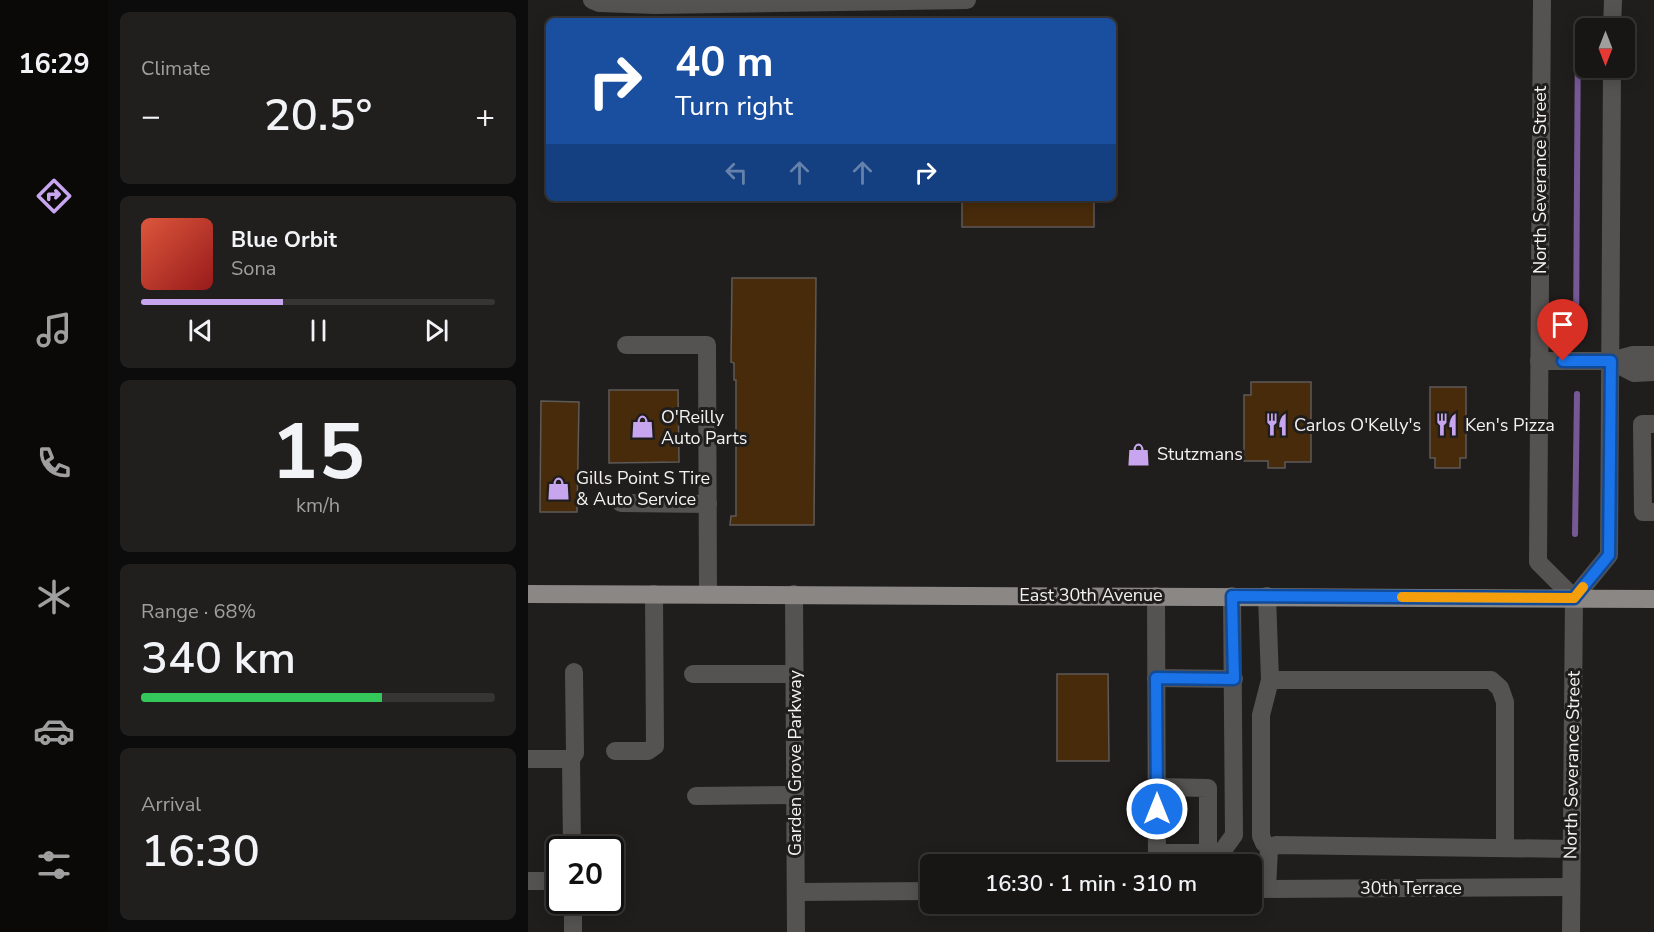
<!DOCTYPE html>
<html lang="en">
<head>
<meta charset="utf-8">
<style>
  body { margin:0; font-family:"Nunito Sans",sans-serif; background:#211f1e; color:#f1f3f6; height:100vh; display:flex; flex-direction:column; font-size:22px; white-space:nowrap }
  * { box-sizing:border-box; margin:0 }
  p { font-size:20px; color:#9f9fa0 }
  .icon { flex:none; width:33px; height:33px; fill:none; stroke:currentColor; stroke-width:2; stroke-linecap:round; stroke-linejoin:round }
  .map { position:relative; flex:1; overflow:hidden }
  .panel { display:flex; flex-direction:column; gap:12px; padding:12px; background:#0d0c0c; width:420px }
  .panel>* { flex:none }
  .hud { position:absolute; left:18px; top:18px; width:570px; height:183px; border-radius:9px; box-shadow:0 3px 15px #0003,0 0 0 2px #363534; background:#1a4fa0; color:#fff; overflow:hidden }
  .needle { width:39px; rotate:180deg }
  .tools { position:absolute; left:1047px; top:18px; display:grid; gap:12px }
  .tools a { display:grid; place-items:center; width:60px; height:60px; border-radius:9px; background:#181615; box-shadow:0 3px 15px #0003,0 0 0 2px #363534; font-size:30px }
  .speed { position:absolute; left:18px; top:836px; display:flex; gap:12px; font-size:30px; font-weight:700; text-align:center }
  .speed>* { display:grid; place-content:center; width:78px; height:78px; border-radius:50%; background:#181615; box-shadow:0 3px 15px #0003,0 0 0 2px #363534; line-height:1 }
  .speed .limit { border:3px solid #111; border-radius:9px; background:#fff; color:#111 }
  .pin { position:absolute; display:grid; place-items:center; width:51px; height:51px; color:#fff; margin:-62px -26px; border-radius:50% 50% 50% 0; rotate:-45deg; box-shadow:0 0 6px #0007 }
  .pin .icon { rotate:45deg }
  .me { position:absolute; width:66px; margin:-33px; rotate:0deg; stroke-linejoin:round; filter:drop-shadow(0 0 4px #0008) }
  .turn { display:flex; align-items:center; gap:21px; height:126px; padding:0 30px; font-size:27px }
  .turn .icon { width:78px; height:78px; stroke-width:2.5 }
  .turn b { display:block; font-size:42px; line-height:51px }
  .lanes { display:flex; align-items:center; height:57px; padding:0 30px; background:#0003; justify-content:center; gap:30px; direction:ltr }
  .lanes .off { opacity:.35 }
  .big { font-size:45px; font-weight:600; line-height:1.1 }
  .panel .tile { flex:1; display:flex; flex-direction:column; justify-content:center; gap:9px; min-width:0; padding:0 21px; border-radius:9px; background:#211f1e }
  .panel .dial { align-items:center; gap:0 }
  .dial b { font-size:78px; line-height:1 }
  .song { display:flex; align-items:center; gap:18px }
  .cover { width:72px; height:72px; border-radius:9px; background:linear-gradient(135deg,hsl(10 70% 55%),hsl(0 70% 35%)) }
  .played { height:6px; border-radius:3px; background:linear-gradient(90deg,#c7a6ef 40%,#363534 40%) }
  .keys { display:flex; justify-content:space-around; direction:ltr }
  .heat { display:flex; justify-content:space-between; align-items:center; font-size:33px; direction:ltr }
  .charge { height:9px; border-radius:4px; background:linear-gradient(90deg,#34c759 68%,#363534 0) }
  .trip { position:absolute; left:392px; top:854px; width:342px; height:60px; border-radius:9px; background:#181615; box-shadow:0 3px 15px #0003,0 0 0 2px #363534; font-weight:600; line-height:60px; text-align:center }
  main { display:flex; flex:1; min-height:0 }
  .dock { display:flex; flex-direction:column; width:108px; justify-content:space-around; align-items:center; background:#0a0908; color:#9f9fa0 }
  .dock .icon { width:42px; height:42px }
  .dock .on { color:#c7a6ef }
  .dock b { font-size:27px; color:#f1f3f6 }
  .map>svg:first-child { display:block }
</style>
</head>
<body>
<main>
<nav class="dock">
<b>16:29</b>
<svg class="icon on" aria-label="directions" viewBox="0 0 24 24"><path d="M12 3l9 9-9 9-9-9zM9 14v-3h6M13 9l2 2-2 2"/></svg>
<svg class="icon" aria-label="music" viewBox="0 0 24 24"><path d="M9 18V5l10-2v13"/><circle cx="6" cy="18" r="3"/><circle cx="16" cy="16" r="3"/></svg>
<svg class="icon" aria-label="phone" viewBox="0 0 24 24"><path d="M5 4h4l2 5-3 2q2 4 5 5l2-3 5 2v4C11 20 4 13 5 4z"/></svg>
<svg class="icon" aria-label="climate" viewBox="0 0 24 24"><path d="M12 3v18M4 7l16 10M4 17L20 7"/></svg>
<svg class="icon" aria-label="car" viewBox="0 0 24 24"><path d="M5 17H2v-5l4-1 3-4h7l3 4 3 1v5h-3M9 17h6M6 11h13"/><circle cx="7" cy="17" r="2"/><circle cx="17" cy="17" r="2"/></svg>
<svg class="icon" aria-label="filters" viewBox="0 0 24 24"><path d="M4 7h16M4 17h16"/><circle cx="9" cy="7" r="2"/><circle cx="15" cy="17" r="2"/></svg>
</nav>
<section class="panel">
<div class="tile"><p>Climate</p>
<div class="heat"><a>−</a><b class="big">20.5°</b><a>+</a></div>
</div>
<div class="tile">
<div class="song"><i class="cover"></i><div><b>Blue Orbit</b><p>Sona</p></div></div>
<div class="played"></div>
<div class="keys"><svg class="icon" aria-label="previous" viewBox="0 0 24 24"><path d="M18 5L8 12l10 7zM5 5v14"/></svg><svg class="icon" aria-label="pause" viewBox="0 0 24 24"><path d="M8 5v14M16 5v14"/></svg><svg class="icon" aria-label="next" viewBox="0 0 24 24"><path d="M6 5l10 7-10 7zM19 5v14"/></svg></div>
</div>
<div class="tile dial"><b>15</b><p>km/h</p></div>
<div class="tile"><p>Range · 68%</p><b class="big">340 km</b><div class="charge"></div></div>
<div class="tile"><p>Arrival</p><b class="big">16:30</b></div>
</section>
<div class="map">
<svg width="1126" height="932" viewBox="0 0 1126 932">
  <rect width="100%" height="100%" fill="#201e1c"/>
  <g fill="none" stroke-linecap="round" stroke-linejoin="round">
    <g stroke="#765897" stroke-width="6">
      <path d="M 1048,336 L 1050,29"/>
      <path d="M 1047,534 L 1049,394"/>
    </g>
  </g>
  <g fill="#472b0b" stroke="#5d5a58" stroke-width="1.5">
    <rect x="434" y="198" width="132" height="29"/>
    <path d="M 204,278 L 288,278 L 286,525 L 202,525 L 203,516 L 208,516 L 208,380 L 206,380 L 206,363 L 203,362 Z"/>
    <path d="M 723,382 L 783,382 L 783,462 L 757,462 L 757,468 L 740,468 L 740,461 L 716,461 L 716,395 L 723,395 Z"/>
    <path d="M 902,387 L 938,387 L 938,458 L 932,458 L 932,468 L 907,468 L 907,458 L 902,458 Z"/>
    <path d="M 81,390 L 150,390 L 151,462 L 81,463 Z"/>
    <path d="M 13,401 L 51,402 L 49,512 L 12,512 Z"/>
    <path d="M 529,674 L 580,674 L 581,761 L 529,761 Z"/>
  </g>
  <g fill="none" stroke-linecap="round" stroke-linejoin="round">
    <g stroke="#545352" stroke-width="18">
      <path d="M 64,0 L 71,3 L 128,5 L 439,0"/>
      <path d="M 1014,0 L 1010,562 L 1046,598"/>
      <path d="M 1084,28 L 1085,0"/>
      <path d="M 98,345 L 179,345 L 180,594"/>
      <path d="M 1011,361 L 1083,361 L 1105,355 L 1126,355"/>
      <path d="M 1083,361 L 1106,373 L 1126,372"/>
      <path d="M 1126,424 L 1114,424 L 1115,512 L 1126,512"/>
      <path d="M 93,503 L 180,504"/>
      <path d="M 266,594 L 268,932"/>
      <path d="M 628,596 L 629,864"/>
      <path d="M 739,596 L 742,680 L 733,715 L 733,836 L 736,843 L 741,848"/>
      <path d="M 165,674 L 266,674"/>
      <path d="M 628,678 L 706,679"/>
      <path d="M 742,680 L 963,680 L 972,688 L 977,702 L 977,848"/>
      <path d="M 87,751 L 120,751 L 127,746 L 126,594"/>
      <path d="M 0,759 L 43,759 L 47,753 L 46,672"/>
      <path d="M 43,759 L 44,849"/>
      <path d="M 629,787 L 680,788 L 680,854"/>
      <path d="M 168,796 L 267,795"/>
      <path d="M 629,853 L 693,853 L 706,835 L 704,596"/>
      <path d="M 0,881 L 32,881"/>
      <path d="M 723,889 L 1043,887"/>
      <path d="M 739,889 L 741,848 L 748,845 L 1044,849"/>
      <path d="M 268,892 L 402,891"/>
      <path d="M 45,900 L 45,932"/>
      <path d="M 1043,932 L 1046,598 L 1081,555 L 1084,68"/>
    </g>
    <path stroke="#8a8785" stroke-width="18" d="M 0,594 L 1126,599"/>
  </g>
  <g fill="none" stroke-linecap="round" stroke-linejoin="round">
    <defs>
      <path id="route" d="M 629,809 L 628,678 L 706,679 L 704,596 L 1046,598 L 1081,555 L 1083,361 L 1035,361"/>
    </defs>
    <use href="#route" stroke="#114b97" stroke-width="15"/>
    <use href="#route" stroke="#1a73e8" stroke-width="10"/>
    <path stroke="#f59e0b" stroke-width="10" d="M 874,597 L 1046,598 L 1055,587"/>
  </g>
  <defs>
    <symbol id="restaurant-bare" viewBox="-9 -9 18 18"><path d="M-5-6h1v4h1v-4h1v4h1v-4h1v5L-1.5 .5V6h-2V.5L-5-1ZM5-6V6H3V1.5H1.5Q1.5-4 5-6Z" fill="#c7a6ef" stroke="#201e1c" stroke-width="2.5" paint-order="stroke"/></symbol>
    <symbol id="shop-bare" viewBox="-9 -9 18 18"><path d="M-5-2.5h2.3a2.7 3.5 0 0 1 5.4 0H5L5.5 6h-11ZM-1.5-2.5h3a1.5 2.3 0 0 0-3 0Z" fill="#c7a6ef" stroke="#201e1c" stroke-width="2.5" paint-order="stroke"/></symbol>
  </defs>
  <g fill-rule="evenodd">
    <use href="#restaurant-bare" x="732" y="408" width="33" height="33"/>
    <use href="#restaurant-bare" x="902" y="408" width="33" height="33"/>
    <use href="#shop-bare" x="98" y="410" width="33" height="33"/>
    <use href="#shop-bare" x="594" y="438" width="33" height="33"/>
    <use href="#shop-bare" x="14" y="472" width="33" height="33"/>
  </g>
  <g text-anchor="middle" stroke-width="6" stroke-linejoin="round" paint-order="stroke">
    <g font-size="18" fill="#f3f2f1" stroke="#201e1c">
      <text transform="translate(1012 180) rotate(-90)" y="6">North Severance Street</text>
      <text x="563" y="601">East 30th Avenue</text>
      <text transform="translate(267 763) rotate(-90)" y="6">Garden Grove Parkway</text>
      <text transform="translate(1044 765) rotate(-89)" y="6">North Severance Street</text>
      <text x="883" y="894">30th Terrace</text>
    </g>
    <g font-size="18" fill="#f3f2f1" stroke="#201e1c" text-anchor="start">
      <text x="133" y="423">O'Reilly<tspan x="133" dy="21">Auto Parts</tspan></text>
      <text x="766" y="431">Carlos O'Kelly's</text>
      <text x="937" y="431">Ken's Pizza</text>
      <text x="629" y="460">Stutzmans</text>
      <text x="48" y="484">Gills Point S Tire<tspan x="48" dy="21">&amp; Auto Service</tspan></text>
    </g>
  </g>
</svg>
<div class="tools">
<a><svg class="needle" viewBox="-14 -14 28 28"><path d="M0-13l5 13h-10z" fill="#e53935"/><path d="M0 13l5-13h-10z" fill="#9f9fa0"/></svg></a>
</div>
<div class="speed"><div class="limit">20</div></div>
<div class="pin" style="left:1035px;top:361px;background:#d93025"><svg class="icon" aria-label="arrive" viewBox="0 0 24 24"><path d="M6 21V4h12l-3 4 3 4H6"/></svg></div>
<svg class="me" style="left:629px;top:809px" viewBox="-20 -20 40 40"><circle r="17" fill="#1a73e8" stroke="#fff" stroke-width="3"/><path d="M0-11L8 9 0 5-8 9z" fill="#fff"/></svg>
<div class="trip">16:30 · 1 min · 310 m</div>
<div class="hud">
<div class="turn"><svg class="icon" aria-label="right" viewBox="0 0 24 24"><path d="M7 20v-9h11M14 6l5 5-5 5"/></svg><div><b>40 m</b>Turn right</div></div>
<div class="lanes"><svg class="icon off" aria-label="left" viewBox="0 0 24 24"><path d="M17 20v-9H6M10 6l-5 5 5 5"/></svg><svg class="icon off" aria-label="ahead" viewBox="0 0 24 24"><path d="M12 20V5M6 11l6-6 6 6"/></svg><svg class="icon off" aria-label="ahead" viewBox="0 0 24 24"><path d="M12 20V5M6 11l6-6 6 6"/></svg><svg class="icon" aria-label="right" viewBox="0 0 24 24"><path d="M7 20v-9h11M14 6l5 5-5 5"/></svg></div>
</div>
</div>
</main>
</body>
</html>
